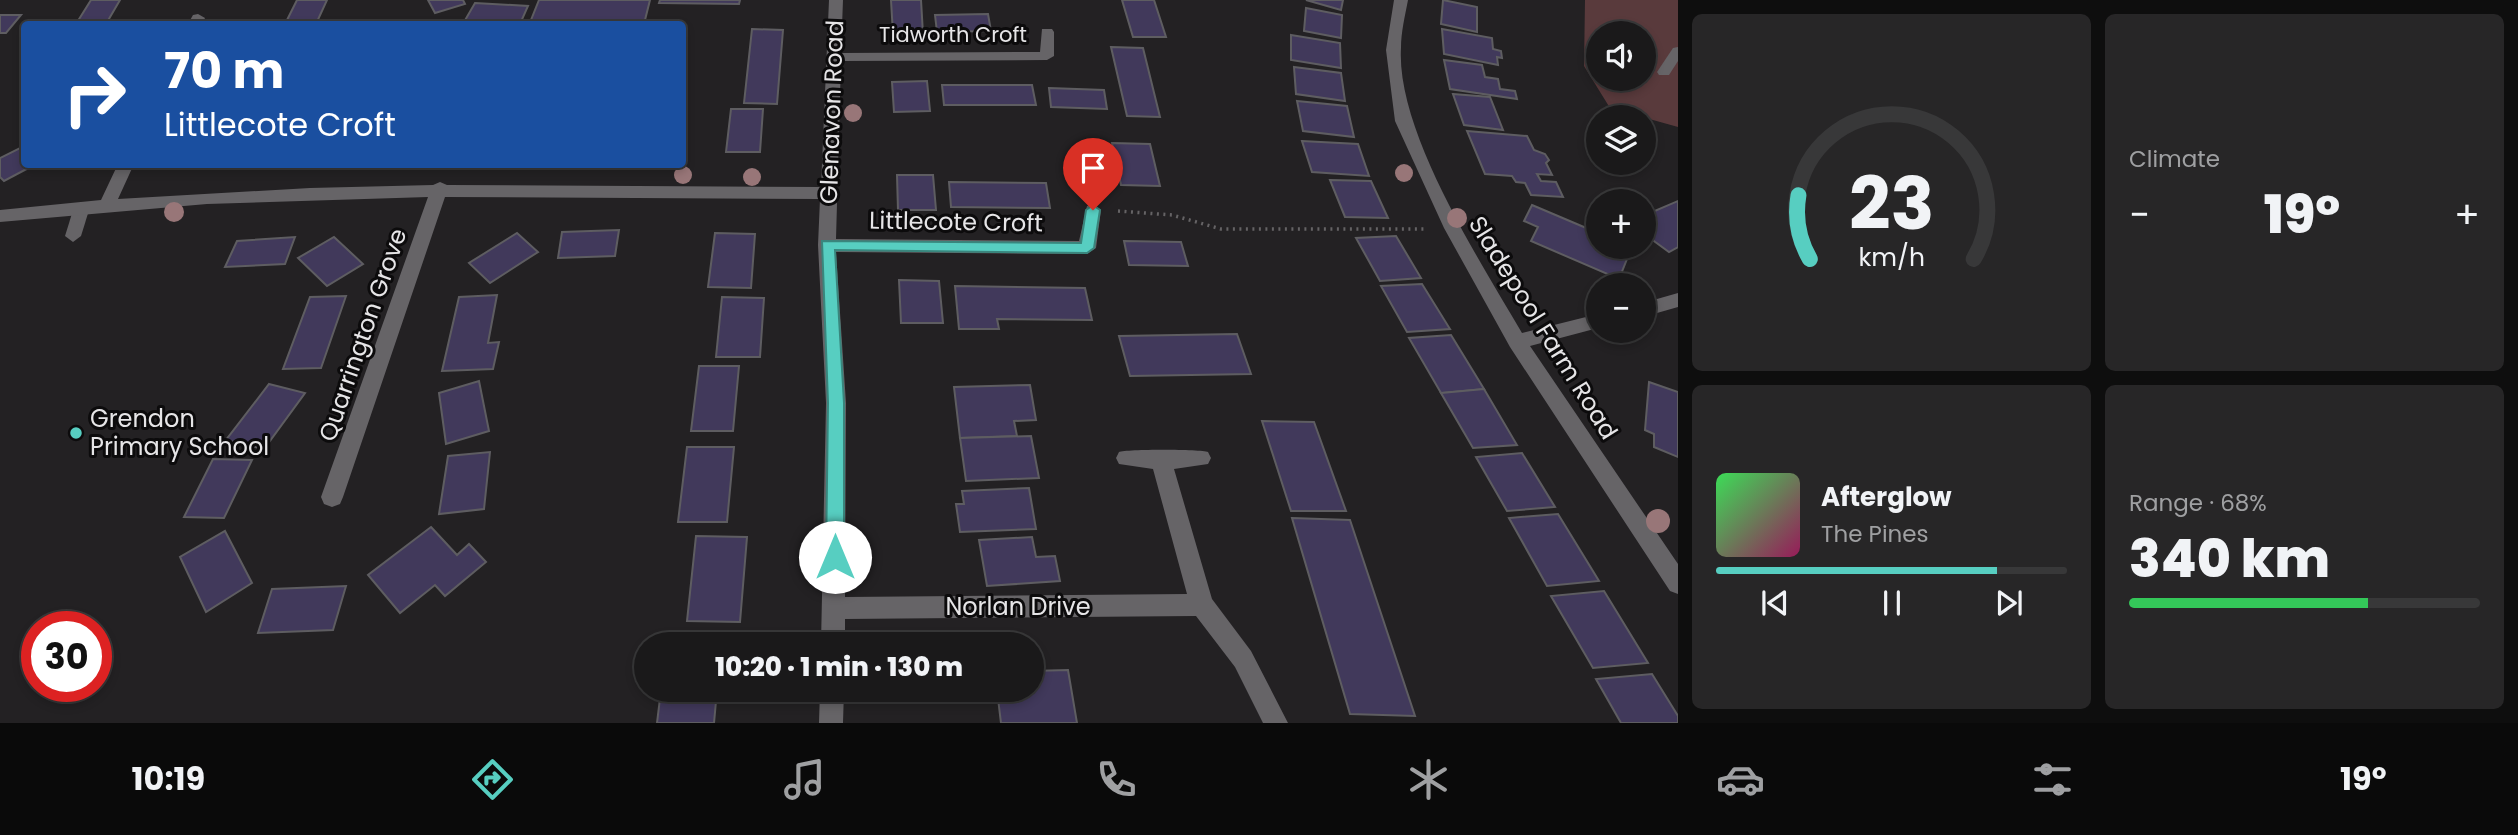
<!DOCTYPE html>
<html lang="en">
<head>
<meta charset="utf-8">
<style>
  body { margin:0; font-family:Poppins,sans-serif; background:#272627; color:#f1f3f6; height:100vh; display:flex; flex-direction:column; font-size:26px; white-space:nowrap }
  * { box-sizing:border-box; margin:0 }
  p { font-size:23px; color:#9fa0a2 }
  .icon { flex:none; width:38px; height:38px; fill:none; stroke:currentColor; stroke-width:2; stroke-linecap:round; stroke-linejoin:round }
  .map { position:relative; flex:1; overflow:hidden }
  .details { display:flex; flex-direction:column; gap:14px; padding:14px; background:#0e0e0e; width:840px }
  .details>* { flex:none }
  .hud { position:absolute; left:21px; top:21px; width:665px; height:147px; border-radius:7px; box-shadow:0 4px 10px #0003,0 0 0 2px #383839; background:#1a4fa0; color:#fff; overflow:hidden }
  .tools { position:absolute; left:1586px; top:21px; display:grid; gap:14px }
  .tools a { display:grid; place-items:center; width:70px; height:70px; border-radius:50%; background:#1a191a; box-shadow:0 4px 10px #0003,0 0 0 2px #383839; font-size:35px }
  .speed { position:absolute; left:21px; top:611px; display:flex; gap:14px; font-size:35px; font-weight:700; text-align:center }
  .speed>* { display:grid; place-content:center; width:91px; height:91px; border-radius:50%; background:#1a191a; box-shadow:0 4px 10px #0003,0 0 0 2px #383839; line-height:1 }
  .speed .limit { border:10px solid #d22; background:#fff; color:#111 }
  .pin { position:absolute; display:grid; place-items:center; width:60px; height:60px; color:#fff; margin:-72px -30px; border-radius:50% 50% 50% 0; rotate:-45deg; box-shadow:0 0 7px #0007 }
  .pin .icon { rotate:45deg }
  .me { position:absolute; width:77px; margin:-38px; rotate:0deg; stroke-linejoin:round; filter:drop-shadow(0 0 5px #0008) }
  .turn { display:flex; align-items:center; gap:24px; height:147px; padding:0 28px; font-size:32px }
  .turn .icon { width:91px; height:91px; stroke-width:2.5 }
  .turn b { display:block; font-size:49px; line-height:60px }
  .big { font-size:52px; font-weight:800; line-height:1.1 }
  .details .tile { flex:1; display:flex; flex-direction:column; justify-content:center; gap:10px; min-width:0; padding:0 24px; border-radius:10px; background:#272627 }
  .details .dial { align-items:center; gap:0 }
  .dial svg { height:182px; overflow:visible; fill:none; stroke:#383839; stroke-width:7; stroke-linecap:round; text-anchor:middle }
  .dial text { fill:#f1f3f6; stroke:none }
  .song { display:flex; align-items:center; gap:21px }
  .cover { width:84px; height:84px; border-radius:10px; background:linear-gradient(135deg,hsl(130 70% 55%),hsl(330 70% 35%)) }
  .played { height:7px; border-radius:4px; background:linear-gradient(90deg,#57cec1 80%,#383839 80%) }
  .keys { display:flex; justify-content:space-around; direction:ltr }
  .heat { display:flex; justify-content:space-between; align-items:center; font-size:38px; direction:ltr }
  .charge { height:10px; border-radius:5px; background:linear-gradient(90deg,#34c759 68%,#383839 0) }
  .details .tiles { flex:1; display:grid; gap:14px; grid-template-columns:repeat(2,1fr) }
  .trip { position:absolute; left:634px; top:632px; width:410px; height:70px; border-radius:35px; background:#1a191a; box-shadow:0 4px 10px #0003,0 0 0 2px #383839; font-weight:800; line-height:70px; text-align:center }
  .dock { display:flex; height:112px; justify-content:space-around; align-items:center; background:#0a0a0a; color:#9fa0a2 }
  .dock .icon { width:49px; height:49px }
  .dock .current { color:#57cec1 }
  .dock b { font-size:32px; color:#f1f3f6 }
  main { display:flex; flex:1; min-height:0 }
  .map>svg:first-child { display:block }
</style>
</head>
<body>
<main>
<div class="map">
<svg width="1678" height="723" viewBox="0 0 1678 723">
  <rect width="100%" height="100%" fill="#232123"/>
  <path fill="#593a3c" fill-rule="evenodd" d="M 1585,0 L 1678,0 L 1678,127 L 1610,108 L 1584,66 ZM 1598,33 L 1643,33 L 1643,79 L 1598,79 Z"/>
  <g fill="#41395b" stroke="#5e5d61" stroke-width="2">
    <path d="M 91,0 L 120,0 L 106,24 L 76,24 Z"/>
    <path d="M 297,0 L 327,0 L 316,24 L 285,24 Z"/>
    <path d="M 428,0 L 463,0 L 465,4 L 435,13 Z"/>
    <path d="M 539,0 L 650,0 L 645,20 L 531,20 Z"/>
    <path d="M 660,0 L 740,0 L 739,4 L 659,3 Z"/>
    <path d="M 891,0 L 921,0 L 923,34 L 893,34 Z"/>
    <path d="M 1122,0 L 1154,0 L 1166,37 L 1133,37 Z"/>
    <path d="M 1306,0 L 1343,0 L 1341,10 Z"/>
    <path d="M 1443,0 L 1477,7 L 1477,32 L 1441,24 Z"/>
    <path d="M 475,3 L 528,6 L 520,24 L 464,22 Z"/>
    <path d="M 1306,8 L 1342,15 L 1341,38 L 1304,31 Z"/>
    <path d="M 988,14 L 991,31 L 937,32 L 935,15 Z"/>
    <path d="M 0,15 L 21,15 L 6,33 L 0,33 Z"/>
    <path d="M 752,29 L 783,30 L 777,104 L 744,103 Z"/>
    <path d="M 1442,29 L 1492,38 L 1493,49 L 1501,51 L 1502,58 L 1497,57 L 1498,65 L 1444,54 Z"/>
    <path d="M 1291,35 L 1340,43 L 1341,68 L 1291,60 Z"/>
    <path d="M 1111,47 L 1143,48 L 1160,117 L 1127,116 Z"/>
    <path d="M 1444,60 L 1482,65 L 1485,77 L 1498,79 L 1500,89 L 1515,91 L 1517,99 L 1450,89 Z"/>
    <path d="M 1294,67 L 1341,73 L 1345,101 L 1296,94 Z"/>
    <path d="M 927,81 L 930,111 L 894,112 L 892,82 Z"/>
    <path d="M 942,85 L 1032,85 L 1036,105 L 944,105 Z"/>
    <path d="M 1049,88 L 1104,90 L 1107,109 L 1051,107 Z"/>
    <path d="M 1453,94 L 1490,97 L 1503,130 L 1464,125 Z"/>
    <path d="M 1297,101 L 1347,106 L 1354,137 L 1303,131 Z"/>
    <path d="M 731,109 L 763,109 L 760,152 L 726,152 Z"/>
    <path d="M 1467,131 L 1527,136 L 1534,150 L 1545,154 L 1549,160 L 1546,163 L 1552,175 L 1537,174 L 1541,181 L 1556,182 L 1563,197 L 1531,195 L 1525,183 L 1516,182 L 1512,176 L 1485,174 Z"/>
    <path d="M 1302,141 L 1358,144 L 1369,176 L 1312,172 Z"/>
    <path d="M 1112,143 L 1150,144 L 1160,186 L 1121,185 Z"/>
    <path d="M 24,146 L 24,164 L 36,164 L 4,181 L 0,177 L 0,158 Z"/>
    <path d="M 897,175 L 933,175 L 936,210 L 898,210 Z"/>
    <path d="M 1330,180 L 1371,181 L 1388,218 L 1345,217 Z"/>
    <path d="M 949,182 L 1046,183 L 1050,208 L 951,207 Z"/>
    <path d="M 1678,201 L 1678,247 L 1669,252 L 1643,233 L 1643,216 Z"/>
    <path d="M 1532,205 L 1598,233 L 1598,247 L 1612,247 L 1629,254 L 1619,279 L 1531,241 L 1538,227 L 1524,221 Z"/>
    <path d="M 619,230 L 615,256 L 558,258 L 562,232 Z"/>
    <path d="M 517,233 L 538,252 L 490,283 L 469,263 Z"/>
    <path d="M 715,233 L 755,234 L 751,288 L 708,287 Z"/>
    <path d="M 1396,236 L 1421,278 L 1380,281 L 1356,238 Z"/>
    <path d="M 295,237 L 285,264 L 225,267 L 237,241 Z"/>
    <path d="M 334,237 L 363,264 L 327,286 L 298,258 Z"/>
    <path d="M 1124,241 L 1181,242 L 1188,266 L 1129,265 Z"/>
    <path d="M 899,280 L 939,281 L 943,323 L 901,323 Z"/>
    <path d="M 1422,284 L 1450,329 L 1407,332 L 1381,286 Z"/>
    <path d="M 955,286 L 1085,288 L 1092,320 L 997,319 L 999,329 L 959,329 Z"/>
    <path d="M 497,295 L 488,343 L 499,342 L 493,369 L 442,371 L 459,297 Z"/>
    <path d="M 346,296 L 321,368 L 283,369 L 310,297 Z"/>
    <path d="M 722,297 L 764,298 L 760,357 L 716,357 Z"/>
    <path d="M 1237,334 L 1251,374 L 1130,376 L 1119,336 Z"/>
    <path d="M 1451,335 L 1484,389 L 1441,393 L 1409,338 Z"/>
    <path d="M 699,366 L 739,366 L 733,431 L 691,431 Z"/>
    <path d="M 479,381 L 489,431 L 446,444 L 439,393 Z"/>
    <path d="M 1649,382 L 1678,392 L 1678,457 L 1654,447 L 1654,434 L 1645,430 Z"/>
    <path d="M 269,384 L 305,393 L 264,449 L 226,440 Z"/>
    <path d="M 1030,385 L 1036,420 L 1014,421 L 1017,436 L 960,438 L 954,387 Z"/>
    <path d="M 1484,389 L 1517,445 L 1473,448 L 1441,393 Z"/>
    <path d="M 1262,421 L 1314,422 L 1346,511 L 1291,511 Z"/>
    <path d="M 1031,436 L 1039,478 L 966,481 L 960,438 Z"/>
    <path d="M 687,447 L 734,447 L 727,522 L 678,522 Z"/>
    <path d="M 490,452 L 484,509 L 439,514 L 448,456 Z"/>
    <path d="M 1522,453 L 1555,507 L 1507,511 L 1476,457 Z"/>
    <path d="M 213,459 L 252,460 L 224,518 L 184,517 Z"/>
    <path d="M 1029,488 L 1036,529 L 960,532 L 956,504 L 964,504 L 962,491 Z"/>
    <path d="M 1558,514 L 1599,581 L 1547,586 L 1509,518 Z"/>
    <path d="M 1292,518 L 1350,520 L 1415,716 L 1350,714 Z"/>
    <path d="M 431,527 L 457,555 L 469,544 L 486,562 L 445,596 L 435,585 L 400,613 L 368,575 Z"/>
    <path d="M 225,531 L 252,583 L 206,612 L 180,557 Z"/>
    <path d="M 696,536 L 747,537 L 740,622 L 687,621 Z"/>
    <path d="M 1032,537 L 1036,557 L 1055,556 L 1060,581 L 987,586 L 979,540 Z"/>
    <path d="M 346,586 L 333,630 L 258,633 L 272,589 Z"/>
    <path d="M 1604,591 L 1648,663 L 1593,668 L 1551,596 Z"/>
    <path d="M 667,639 L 721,640 L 721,644 L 667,644 Z"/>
    <path d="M 1068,670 L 1077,723 L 1001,723 L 997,690 L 1031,690 L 1031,671 Z"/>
    <path d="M 1652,674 L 1678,716 L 1678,723 L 1621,723 L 1596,679 Z"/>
    <path d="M 661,690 L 717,690 L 714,723 L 657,723 Z"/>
  </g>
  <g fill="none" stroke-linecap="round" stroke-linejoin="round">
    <path stroke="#656365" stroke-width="3.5" stroke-dasharray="2 4.5" stroke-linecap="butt" d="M 1118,211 L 1172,215 L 1221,229 L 1426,229"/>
    <g fill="#666467" fill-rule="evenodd">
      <path d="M 1678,47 L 1678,61 L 1669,75 L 1659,75 L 1657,72 L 1673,48 Z"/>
      <path d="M 82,202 L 90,207 L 81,236 L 73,242 L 65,236 L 74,207 Z"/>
    </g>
    <g fill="#666467" fill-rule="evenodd">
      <path d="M 829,0 L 843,0 L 841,53 L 1040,52 L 1042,29 L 1052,29 L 1054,32 L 1054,56 L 1047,60 L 841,61 L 836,239 L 1079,241 L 1087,206 L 1093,204 L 1101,210 L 1096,248 L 1087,254 L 836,252 L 846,403 L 845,597 L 1187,594 L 1153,469 L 1119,464 L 1116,458 L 1119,452 C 1126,449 1201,449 1208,452 L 1211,458 L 1208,464 L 1174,469 L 1212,599 L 1251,651 L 1288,723 L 1263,723 L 1235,667 L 1196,616 L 845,619 L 845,644 L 821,644 L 826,403 L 818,245 L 820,199 L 445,197 L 343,497 L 340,504 L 332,507 L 324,504 L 321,497 L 428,197 L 207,204 L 0,222 L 0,210 L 101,200 L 118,164 L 134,164 L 118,199 L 310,188 L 433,185 L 440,182 L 447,185 L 821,187 Z"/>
      <path d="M 1394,0 L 1408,0 C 1405,16 1401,32 1401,48 C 1396,131 1480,261 1522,333 L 1598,314 L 1598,328 L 1530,346 L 1678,564 L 1678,594 L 1670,591 L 1510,347 L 1444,228 L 1395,121 L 1386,50 Z"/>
      <path d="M 198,14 L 205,18 L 202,24 L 188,24 L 193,15 Z"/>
      <path d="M 1678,293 L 1678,307 L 1643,317 L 1643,303 Z"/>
      <path d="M 820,690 L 844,690 L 843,723 L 819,723 Z"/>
    </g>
  </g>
  <g fill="#987678">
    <circle cx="853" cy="113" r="9"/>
    <circle cx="1404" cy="173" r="9"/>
    <circle cx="683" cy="175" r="9"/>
    <circle cx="752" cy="177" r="9"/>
    <circle cx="174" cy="212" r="10"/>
    <circle cx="1457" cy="218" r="10"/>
    <circle cx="1658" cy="521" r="12"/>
  </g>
  <path fill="#57cec1" stroke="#39867d" stroke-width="2" d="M 1093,205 L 1100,210 L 1094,248 L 1087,253 L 835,250 L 844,403 L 844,557 L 841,563 L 835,565 L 828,563 L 826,557 L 828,403 L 822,241 L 1081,243 L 1086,210 Z"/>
  <circle fill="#57cec1" stroke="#0c0b0c" stroke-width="2.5" cx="76" cy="433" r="7"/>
  <g text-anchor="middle" stroke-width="6" stroke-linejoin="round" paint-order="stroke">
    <g font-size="21" fill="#e6e5e7" stroke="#0c0b0c">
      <text x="953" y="42">Tidworth Croft</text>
    </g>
    <g font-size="24" fill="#e6e5e7" stroke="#0c0b0c">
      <text transform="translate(832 112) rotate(-88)" y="8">Glenavon Road</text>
      <text transform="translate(956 222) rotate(1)" y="8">Littlecote Croft</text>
      <text transform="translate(1543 328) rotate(58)" y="8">Sladepool Farm Road</text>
      <text transform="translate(363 335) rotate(-71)" y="8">Quarrington Grove</text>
      <text x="1018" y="615">Norlan Drive</text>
    </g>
    <g font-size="24" fill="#e6e5e7" stroke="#0c0b0c" text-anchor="start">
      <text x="90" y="427">Grendon<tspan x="90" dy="28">Primary School</tspan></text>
    </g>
  </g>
</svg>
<div class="tools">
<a><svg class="icon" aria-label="sound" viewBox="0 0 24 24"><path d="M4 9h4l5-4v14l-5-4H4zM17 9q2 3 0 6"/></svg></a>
<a><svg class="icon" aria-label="layers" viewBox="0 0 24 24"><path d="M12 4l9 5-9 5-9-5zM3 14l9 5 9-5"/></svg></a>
<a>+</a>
<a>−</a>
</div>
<div class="speed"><div class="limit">30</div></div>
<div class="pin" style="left:1093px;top:210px;background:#d93025"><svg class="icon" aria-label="arrive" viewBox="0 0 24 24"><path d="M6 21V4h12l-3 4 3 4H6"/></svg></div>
<svg class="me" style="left:835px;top:557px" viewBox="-20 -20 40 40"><circle r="19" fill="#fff"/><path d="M0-13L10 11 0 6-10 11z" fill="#57cec1"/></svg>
<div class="trip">10:20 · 1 min · 130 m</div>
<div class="hud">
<div class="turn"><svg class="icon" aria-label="right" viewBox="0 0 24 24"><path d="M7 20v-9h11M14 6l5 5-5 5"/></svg><div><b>70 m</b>Littlecote Croft</div></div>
</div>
</div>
<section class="details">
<div class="tiles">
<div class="tile dial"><svg viewBox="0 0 100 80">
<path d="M14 69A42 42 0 1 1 86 69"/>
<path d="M14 69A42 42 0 0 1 9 41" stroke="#57cec1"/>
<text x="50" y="56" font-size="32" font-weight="700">23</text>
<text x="50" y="72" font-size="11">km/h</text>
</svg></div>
<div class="tile"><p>Climate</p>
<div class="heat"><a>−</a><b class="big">19°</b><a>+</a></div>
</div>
<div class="tile">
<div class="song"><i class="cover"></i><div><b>Afterglow</b><p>The Pines</p></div></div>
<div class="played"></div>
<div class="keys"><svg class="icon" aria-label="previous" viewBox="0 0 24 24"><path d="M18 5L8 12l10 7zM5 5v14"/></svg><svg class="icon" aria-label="pause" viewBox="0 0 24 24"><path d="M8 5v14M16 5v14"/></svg><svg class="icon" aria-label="next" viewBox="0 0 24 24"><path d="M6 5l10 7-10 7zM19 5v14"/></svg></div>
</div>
<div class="tile"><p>Range · 68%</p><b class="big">340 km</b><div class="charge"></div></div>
</div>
</section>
</main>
<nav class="dock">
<b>10:19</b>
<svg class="icon current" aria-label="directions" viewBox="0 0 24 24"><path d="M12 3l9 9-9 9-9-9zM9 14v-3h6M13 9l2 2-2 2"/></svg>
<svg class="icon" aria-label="music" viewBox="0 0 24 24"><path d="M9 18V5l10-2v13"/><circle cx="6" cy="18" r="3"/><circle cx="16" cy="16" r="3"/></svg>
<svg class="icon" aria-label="phone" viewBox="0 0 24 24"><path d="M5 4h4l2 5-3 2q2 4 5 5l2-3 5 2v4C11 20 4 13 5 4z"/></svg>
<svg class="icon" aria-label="climate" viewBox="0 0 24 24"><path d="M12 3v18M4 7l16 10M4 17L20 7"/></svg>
<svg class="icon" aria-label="car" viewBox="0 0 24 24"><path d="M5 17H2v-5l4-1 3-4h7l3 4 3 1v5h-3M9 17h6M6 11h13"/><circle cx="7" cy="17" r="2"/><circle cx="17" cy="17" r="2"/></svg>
<svg class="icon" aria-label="filters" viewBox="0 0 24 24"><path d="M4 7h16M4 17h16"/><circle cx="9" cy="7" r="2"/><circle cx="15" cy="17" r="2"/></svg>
<b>19°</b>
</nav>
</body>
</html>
